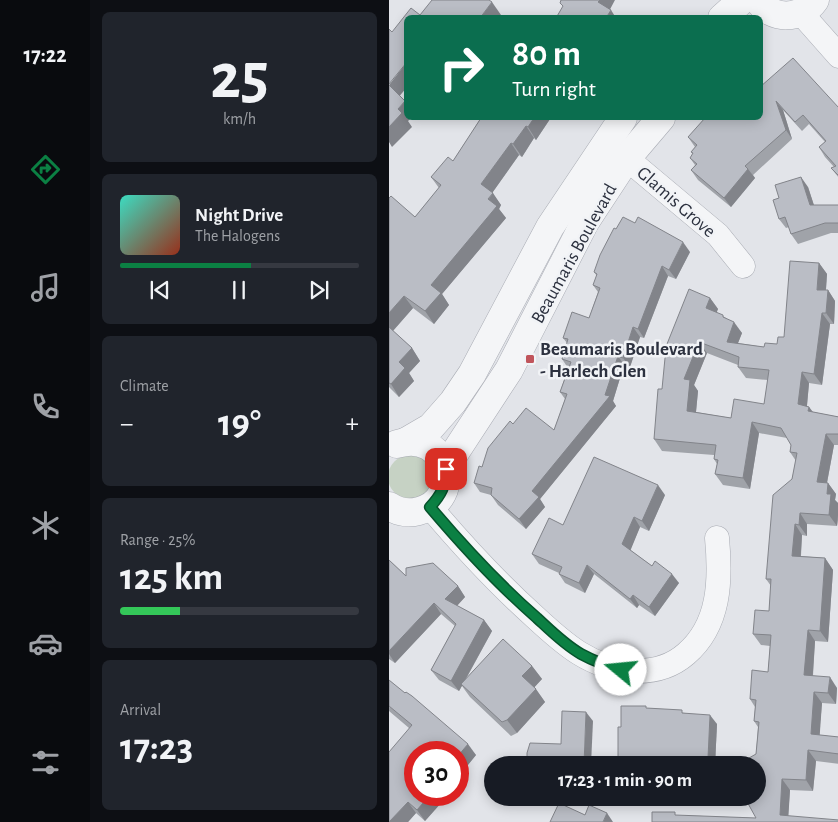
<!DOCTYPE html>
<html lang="en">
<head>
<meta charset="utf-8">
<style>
  body { margin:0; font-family:"Alegreya Sans",sans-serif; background:#20242c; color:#f1f3f6; height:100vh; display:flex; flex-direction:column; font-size:19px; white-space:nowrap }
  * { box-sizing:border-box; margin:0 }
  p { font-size:16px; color:#9ea1a6 }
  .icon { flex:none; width:28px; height:28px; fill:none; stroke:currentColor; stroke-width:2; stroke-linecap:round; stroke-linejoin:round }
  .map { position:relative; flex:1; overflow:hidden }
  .drawer { display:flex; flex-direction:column; gap:12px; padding:12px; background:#0d0f14; width:299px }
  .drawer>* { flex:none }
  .hud { position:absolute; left:15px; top:15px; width:359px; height:105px; border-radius:8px; box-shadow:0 2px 12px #0003; background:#0b6e4f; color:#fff; overflow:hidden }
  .speed { position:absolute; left:15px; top:741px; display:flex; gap:10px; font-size:25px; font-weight:700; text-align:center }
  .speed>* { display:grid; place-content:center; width:65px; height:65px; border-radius:50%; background:#171b24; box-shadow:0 2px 12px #0003; line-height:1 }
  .speed .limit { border:8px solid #d22; background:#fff; color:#111 }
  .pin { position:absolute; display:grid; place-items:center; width:42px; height:42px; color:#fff; margin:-21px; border-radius:10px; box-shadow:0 2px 8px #0006 }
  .me { position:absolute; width:55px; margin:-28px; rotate:287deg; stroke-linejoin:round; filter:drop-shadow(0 0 4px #0008) }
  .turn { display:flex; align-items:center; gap:18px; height:105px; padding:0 25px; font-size:22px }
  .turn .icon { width:65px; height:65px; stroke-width:2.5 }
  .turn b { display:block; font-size:35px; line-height:42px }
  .big { font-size:38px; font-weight:700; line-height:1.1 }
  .drawer .tile { flex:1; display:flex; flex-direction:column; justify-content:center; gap:8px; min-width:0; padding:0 18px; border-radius:8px; background:#20242c }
  .drawer .dial { align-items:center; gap:0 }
  .dial b { font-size:65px; line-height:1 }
  .song { display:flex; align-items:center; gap:15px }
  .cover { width:60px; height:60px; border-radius:8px; background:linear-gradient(135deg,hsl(170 70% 55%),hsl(10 70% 35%)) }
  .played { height:5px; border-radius:2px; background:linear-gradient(90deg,#0b8043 55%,#363941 55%) }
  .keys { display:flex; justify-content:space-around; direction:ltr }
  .heat { display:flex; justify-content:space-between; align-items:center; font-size:28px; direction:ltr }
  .charge { height:8px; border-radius:4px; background:linear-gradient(90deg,#34c759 25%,#363941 0) }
  .trip { position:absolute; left:95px; top:756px; width:282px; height:50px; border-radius:25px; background:#171b24; box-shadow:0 2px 12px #0003; font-weight:700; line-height:50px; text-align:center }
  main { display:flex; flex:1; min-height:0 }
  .tabs { display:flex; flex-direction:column; width:90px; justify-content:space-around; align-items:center; background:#090b0e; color:#9ea1a6 }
  .tabs .icon { width:35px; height:35px }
  .tabs .active { color:#0b8043 }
  .tabs b { font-size:22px; color:#f1f3f6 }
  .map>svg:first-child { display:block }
</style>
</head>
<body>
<main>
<nav class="tabs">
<b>17:22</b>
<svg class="icon active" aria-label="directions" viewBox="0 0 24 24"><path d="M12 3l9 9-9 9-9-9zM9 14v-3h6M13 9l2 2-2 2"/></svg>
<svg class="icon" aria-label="music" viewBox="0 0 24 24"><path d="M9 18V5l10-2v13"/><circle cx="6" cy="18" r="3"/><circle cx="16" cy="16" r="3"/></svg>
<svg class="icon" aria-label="phone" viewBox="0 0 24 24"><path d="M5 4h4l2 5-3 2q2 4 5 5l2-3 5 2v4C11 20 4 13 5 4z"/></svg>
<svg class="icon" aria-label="climate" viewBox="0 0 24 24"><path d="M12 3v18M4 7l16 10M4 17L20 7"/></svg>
<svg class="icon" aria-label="car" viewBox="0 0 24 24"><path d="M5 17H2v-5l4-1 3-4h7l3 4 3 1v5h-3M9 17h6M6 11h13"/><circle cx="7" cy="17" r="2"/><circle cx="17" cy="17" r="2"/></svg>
<svg class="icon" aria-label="filters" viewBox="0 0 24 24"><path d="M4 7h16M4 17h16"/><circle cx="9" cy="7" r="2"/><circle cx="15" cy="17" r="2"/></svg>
</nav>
<section class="drawer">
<div class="tile dial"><b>25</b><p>km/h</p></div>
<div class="tile">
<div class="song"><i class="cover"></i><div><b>Night Drive</b><p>The Halogens</p></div></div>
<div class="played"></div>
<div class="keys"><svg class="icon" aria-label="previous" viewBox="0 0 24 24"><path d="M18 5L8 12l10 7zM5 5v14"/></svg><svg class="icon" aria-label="pause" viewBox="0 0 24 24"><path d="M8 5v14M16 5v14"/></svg><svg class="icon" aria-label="next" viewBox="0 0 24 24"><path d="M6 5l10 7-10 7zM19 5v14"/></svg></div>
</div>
<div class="tile"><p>Climate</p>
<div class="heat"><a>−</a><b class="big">19°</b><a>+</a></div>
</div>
<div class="tile"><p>Range · 25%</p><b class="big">125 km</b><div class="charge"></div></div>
<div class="tile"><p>Arrival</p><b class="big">17:23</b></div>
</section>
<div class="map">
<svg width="450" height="822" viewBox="0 0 450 822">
  <rect width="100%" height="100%" fill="#e2e4e9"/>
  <circle fill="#c6d2c4" cx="21" cy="477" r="22"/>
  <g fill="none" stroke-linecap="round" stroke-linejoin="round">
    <defs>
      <g id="minor">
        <path d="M 412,13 L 450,56"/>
        <path d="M 224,147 L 329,235 L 354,266"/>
        <path d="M 41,507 C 74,546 108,583 146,617 C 160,630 174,643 190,653 C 222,673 267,680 297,654 C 331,625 332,580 328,538"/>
      </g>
      <g id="tertiary">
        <path d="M 369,0 C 383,21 412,20 426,0"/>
        <path d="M 333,18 L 353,0"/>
        <path d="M 18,441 L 42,427 L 64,402 L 83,374 L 161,227 L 234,118"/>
        <path d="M 57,469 L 67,451 L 120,370 L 196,222 L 238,158 L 272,118"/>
        <path d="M 0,506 C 9,512 19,514 30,511 C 76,500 59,428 8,444"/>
      </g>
    </defs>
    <use href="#minor" stroke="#a8abb3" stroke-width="25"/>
    <use href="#tertiary" stroke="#a8abb3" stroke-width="29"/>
    <use href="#minor" stroke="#f4f5f7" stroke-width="24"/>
    <use href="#tertiary" stroke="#f4f5f7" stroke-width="28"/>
  </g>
  <g fill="#a0a3a9" fill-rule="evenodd">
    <path d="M 371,87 L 450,108 L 450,178 L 442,168 L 445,167 L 436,157 L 430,147 L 436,142 L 420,124 L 413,131 L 394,110 L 403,139 L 364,175 L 366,178 L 342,207 L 309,180 L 302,170 L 306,165 L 301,158 L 304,154 L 302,152 L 306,147 L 299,137 Z"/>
    <path d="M 92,118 L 159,118 L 161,119 L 147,140 L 145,138 L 133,157 L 130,155 L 103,193 L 112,205 L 110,209 L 117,218 L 53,294 L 60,305 L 45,324 L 24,308 L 4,331 L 23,348 L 31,361 L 20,373 L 25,381 L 10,397 L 0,387 L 0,198 L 26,217 L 50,188 L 42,177 L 64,161 Z"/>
    <path d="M 419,187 L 425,205 L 450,205 L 450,233 L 442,233 L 409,244 L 402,234 L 400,227 L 397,228 L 390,219 L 390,198 Z"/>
    <path d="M 301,252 L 287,279 L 279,276 L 255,338 L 251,337 L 241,367 L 235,365 L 224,401 L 227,406 L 151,499 L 156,507 L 137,529 L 109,505 L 102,495 L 91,492 L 85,483 L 93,467 L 124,424 L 165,430 L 176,399 L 171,392 L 179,368 L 173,359 L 178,343 L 174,338 L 200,318 L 209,292 L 204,285 L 208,276 L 205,272 Z"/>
    <path d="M 430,263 L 438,274 L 437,290 L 439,290 L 446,301 L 445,324 L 441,324 L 433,385 L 420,383 L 418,406 L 420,407 L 424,412 L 450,417 L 450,445 L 445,445 L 438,483 L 439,483 L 447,494 L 446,500 L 450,504 L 450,514 L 448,526 L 418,524 L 418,536 L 413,535 L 412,556 L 436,558 L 444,570 L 439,642 L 426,641 L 424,676 L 448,688 L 447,704 L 433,703 L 430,735 L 450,737 L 450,764 L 427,761 L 424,791 L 401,790 L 399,816 L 450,822 L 288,815 L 367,818 L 367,754 L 369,727 L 365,721 L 366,707 L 361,699 L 379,672 L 381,646 L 372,645 L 364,634 L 380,611 L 382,586 L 377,579 L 403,479 L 407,461 L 401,452 L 402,445 L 398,438 L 370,433 L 361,489 L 334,485 L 326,474 L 328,464 L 325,459 L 325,455 L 273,451 L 265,439 L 281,347 L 278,344 L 321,298 L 329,309 L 327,312 L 337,318 L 353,333 L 349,343 L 375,347 L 388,344 L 395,337 ZM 318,353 L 349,365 L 349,367 L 357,378 L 379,380 L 375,404 L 342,418 L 307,412 L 309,391 L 305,385 Z"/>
    <path d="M 276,495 L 260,531 L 251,527 L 241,550 L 263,566 L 290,583 L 266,616 L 250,605 L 248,608 L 205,574 L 196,593 L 176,583 L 170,574 L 170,573 L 150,564 L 143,554 L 174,525 Z"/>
    <path d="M 0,560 L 17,576 L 69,586 L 76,597 L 68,606 L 95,620 L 103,631 L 77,679 L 143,666 L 153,679 L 145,687 L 156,702 L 128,733 L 122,736 L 81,697 L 73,686 L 70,691 L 50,680 L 42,670 L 66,626 L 52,614 L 6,663 L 0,659 Z"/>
    <path d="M 0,680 L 87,755 L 70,776 L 69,775 L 69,752 L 26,752 L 26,795 L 52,803 L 36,821 L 27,813 L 19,822 L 0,822 L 20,728 L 0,711 Z"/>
    <path d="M 258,708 L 296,713 L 328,724 L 326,765 L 213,765 L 229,762 L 232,727 Z"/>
    <path d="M 235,798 L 263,798 L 263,804 L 239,803 Z"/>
  </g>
  <g fill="#82848a">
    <path d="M 211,0 L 226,0 L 218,15 L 209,2 Z"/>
    <path d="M 103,2 L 112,15 L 110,18 L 91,18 Z"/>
    <path d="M 222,10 L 227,18 L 217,18 Z"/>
    <path d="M 18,62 L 18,87 L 9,98 L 0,85 Z"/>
    <path d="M 16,101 L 18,102 L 18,118 L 22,118 L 19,121 L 23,127 L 3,147 L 0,142 L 0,127 L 9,109 Z"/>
    <path d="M 387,101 L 394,110 L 403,139 L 397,130 Z"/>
    <path d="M 145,118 L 159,118 L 161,119 L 147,140 L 139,127 Z"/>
    <path d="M 137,126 L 145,138 L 133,157 L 124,144 Z"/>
    <path d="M 122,143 L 130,155 L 101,196 L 92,184 Z"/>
    <path d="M 359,169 L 366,178 L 342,207 L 335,198 Z"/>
    <path d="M 412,177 L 419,187 L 428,215 L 421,205 Z"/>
    <path d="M 104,193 L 112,205 L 110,209 L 117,218 L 53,294 L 60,305 L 45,324 L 36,311 L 42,285 Z"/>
    <path d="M 294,242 L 301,252 L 287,279 L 280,270 Z"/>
    <path d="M 430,263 L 438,274 L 436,301 L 428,290 Z"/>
    <path d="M 273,266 L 279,276 L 255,338 L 249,329 Z"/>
    <path d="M 439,290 L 446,301 L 445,324 L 437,313 Z"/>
    <path d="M 15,296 L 24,308 L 2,333 L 0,330 L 0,313 Z"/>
    <path d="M 321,298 L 329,309 L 325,320 L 317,308 Z"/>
    <path d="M 433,313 L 441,324 L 433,385 L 425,374 Z"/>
    <path d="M 345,322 L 353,333 L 345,353 L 338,342 Z"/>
    <path d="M 244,327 L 251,337 L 241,367 L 234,358 Z"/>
    <path d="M 310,342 L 318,353 L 305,385 L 309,391 L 306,422 L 298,411 L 295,379 Z"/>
    <path d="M 23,348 L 31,361 L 20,373 L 25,381 L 10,397 L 2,384 L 10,362 Z"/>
    <path d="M 229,356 L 235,365 L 224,401 L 227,406 L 151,499 L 156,507 L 137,529 L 130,519 L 143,491 L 216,395 Z"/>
    <path d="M 413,372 L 420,383 L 417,415 L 409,404 Z"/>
    <path d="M 420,407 L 428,418 L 419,411 Z"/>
    <path d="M 363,422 L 370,433 L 361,489 L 354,478 Z"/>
    <path d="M 437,434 L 445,445 L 436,493 L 428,482 Z"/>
    <path d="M 439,483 L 447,494 L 446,500 L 450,504 L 448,526 L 440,515 L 438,494 Z"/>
    <path d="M 269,485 L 276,495 L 260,531 L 253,521 Z"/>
    <path d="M 411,513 L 418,524 L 418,536 L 410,525 Z"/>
    <path d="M 245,517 L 251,527 L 240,554 L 233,544 Z"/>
    <path d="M 406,524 L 413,535 L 411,567 L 403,556 Z"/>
    <path d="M 436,558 L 444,570 L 439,642 L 431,631 Z"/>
    <path d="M 198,565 L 205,574 L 196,593 L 190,583 Z"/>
    <path d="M 283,574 L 290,583 L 266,616 L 260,607 Z"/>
    <path d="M 69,586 L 76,597 L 64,610 L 56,599 Z"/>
    <path d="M 244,595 L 250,605 L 248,608 L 241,599 Z"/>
    <path d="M 45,603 L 52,614 L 6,663 L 0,654 L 0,651 Z"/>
    <path d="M 95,620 L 103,631 L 70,691 L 62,681 Z"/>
    <path d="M 419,630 L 426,641 L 423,686 L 415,675 Z"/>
    <path d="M 143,666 L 153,679 L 143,690 L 133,676 Z"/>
    <path d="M 441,677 L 448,688 L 447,704 L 439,693 Z"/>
    <path d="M 147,689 L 156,702 L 128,733 L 118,720 Z"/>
    <path d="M 425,692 L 433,703 L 430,745 L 422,734 Z"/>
    <path d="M 197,712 L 204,721 L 202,765 L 195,765 Z"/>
    <path d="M 321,715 L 328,724 L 326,765 L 324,765 L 319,758 Z"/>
    <path d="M 79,744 L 87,755 L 70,776 L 69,775 L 69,756 Z"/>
    <path d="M 419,750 L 427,761 L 424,791 L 417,780 Z"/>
    <path d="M 298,757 L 304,765 L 299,765 L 298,763 Z"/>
    <path d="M 393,779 L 401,790 L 399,822 L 391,815 Z"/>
    <path d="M 41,795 L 47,795 L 52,803 L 36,821 L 28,810 Z"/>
    <path d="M 258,798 L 263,798 L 263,804 Z"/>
    <path d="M 19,802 L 27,813 L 19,822 L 0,822 Z"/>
    <path d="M 218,813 L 224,822 L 214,822 Z"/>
  </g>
  <g fill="#babdc5" stroke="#82848a" fill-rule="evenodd">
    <path d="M 43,0 L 100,0 L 103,2 L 91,18 L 18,18 L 18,62 L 0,84 L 0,29 L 3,32 L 22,8 L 31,15 Z"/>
    <path d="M 172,0 L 211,0 L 209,2 L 222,10 L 217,18 L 167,18 L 174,6 L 171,3 Z"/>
    <path d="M 404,58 L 450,108 L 450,176 L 442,168 L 447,166 L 430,147 L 437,141 L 414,115 L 406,122 L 387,101 L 397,130 L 356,166 L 359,169 L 335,198 L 302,170 L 308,164 L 301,158 L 304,153 L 302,152 L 308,145 L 299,137 L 316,118 L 371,118 L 371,87 Z"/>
    <path d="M 0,85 L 16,101 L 9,109 L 13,113 L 0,127 Z"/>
    <path d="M 92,118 L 145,118 L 139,127 L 137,126 L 124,144 L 122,143 L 92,184 L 104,193 L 99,199 L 108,206 L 42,285 L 52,293 L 36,311 L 15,296 L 0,313 L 0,198 L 2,196 L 26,217 L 52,185 L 42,177 L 59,157 L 64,161 Z"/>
    <path d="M 412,177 L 421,205 L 450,205 L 450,223 L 436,223 L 402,234 L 396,217 L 390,219 L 384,200 L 390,198 L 386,185 Z"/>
    <path d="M 234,217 L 246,223 L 249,217 L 294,242 L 280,270 L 273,266 L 249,329 L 244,327 L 234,358 L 229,356 L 216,395 L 221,396 L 143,491 L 150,497 L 130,519 L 102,495 L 103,488 L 85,483 L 90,466 L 93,467 L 99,448 L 121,421 L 124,424 L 137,408 L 165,430 L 178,394 L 171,392 L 182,362 L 173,359 L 179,339 L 174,338 L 183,312 L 200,318 L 211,288 L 204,285 L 208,274 L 205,272 L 211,255 L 225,228 L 227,229 Z"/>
    <path d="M 401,261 L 430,263 L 428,290 L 439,290 L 437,313 L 433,313 L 425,374 L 413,372 L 409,404 L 420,407 L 419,411 L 450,417 L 450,434 L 437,434 L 428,482 L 439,483 L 438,494 L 442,494 L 440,515 L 411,513 L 410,525 L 406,524 L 403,556 L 436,558 L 431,631 L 419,630 L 415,675 L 441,677 L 439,693 L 425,692 L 422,734 L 450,737 L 450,754 L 419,750 L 417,780 L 393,779 L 391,815 L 450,820 L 450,822 L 263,822 L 263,812 L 286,812 L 286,815 L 367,818 L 356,798 L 369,798 L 369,765 L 354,765 L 353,762 L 367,754 L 370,722 L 365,721 L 367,700 L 361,699 L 363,670 L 379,672 L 382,635 L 364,634 L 366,610 L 380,611 L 382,579 L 377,579 L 384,495 L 403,479 L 408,453 L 401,452 L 402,445 L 392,428 L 363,422 L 354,478 L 326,474 L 329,460 L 325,459 L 327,445 L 265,439 L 269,389 L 273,389 L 276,358 L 281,345 L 278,344 L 300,289 L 321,298 L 317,308 L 334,315 L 334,317 L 345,322 L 338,342 L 375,347 L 376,343 L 388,344 L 389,337 L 395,337 ZM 310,342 L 350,357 L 349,367 L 380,370 L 375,404 L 345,399 L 342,418 L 298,411 L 301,380 L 295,379 Z"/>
    <path d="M 0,327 L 23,348 L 10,362 L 16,368 L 2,384 L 0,383 Z"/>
    <path d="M 205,457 L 269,485 L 253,521 L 245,517 L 233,544 L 263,566 L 266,561 L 283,574 L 260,607 L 244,595 L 241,599 L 198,565 L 190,583 L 170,574 L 173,567 L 143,554 L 160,518 L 174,525 Z"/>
    <path d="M 0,560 L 17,576 L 17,568 L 44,563 L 69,586 L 56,599 L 95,620 L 62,681 L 42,670 L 67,624 L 45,603 L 0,651 Z"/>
    <path d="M 114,639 L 143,666 L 133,676 L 147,689 L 118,720 L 113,722 L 72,684 Z"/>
    <path d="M 0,680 L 16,693 L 17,692 L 23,696 L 79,744 L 69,756 L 69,752 L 26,752 L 26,795 L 41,795 L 28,810 L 19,802 L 0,822 L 0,752 L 23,725 L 0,706 Z"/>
    <path d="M 232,706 L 257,706 L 257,708 L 293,710 L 293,713 L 321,715 L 319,758 L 298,757 L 298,763 L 256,761 L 256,765 L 213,765 L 212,762 L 229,762 L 229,727 L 232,727 Z"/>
    <path d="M 173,711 L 197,712 L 195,765 L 141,765 L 138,761 L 138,753 L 141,743 L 172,744 Z"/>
    <path d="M 170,803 L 196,815 L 200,805 L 218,813 L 214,822 L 161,822 Z"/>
  </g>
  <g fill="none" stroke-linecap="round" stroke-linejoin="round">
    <defs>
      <path id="route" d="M 57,469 C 57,486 52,495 41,507 C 74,546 109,584 148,618 C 162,631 176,645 192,654 C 205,661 218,666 232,670"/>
    </defs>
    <use href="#route" stroke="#07532c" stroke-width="12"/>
    <use href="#route" stroke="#0b8043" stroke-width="9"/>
  </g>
  <rect fill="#c0545b" stroke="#f1f3f6" stroke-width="2" x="136" y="354" width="10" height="10" rx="2.5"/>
  <g text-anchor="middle" stroke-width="5" stroke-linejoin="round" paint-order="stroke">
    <g font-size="19" fill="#2c313f" stroke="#f1f3f6">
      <text transform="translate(288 201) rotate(41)" y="7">Glamis Grove</text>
      <text transform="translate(184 253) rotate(-61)" y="7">Beaumaris Boulevard</text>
    </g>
    <g font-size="19" font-weight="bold" fill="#2c313f" stroke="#f1f3f6" text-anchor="start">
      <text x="151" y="355">Beaumaris Boulevard<tspan x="151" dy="22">- Harlech Glen</tspan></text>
    </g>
  </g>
</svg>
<div class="speed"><div class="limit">30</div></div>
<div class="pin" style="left:57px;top:469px;background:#d93025"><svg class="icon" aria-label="arrive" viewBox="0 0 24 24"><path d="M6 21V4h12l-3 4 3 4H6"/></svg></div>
<svg class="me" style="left:232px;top:670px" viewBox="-20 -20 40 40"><circle r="19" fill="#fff"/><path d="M0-13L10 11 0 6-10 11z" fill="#0b8043"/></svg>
<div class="trip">17:23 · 1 min · 90 m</div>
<div class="hud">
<div class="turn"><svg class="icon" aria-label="right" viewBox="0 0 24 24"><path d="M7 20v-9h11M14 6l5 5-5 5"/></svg><div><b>80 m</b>Turn right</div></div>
</div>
</div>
</main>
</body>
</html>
